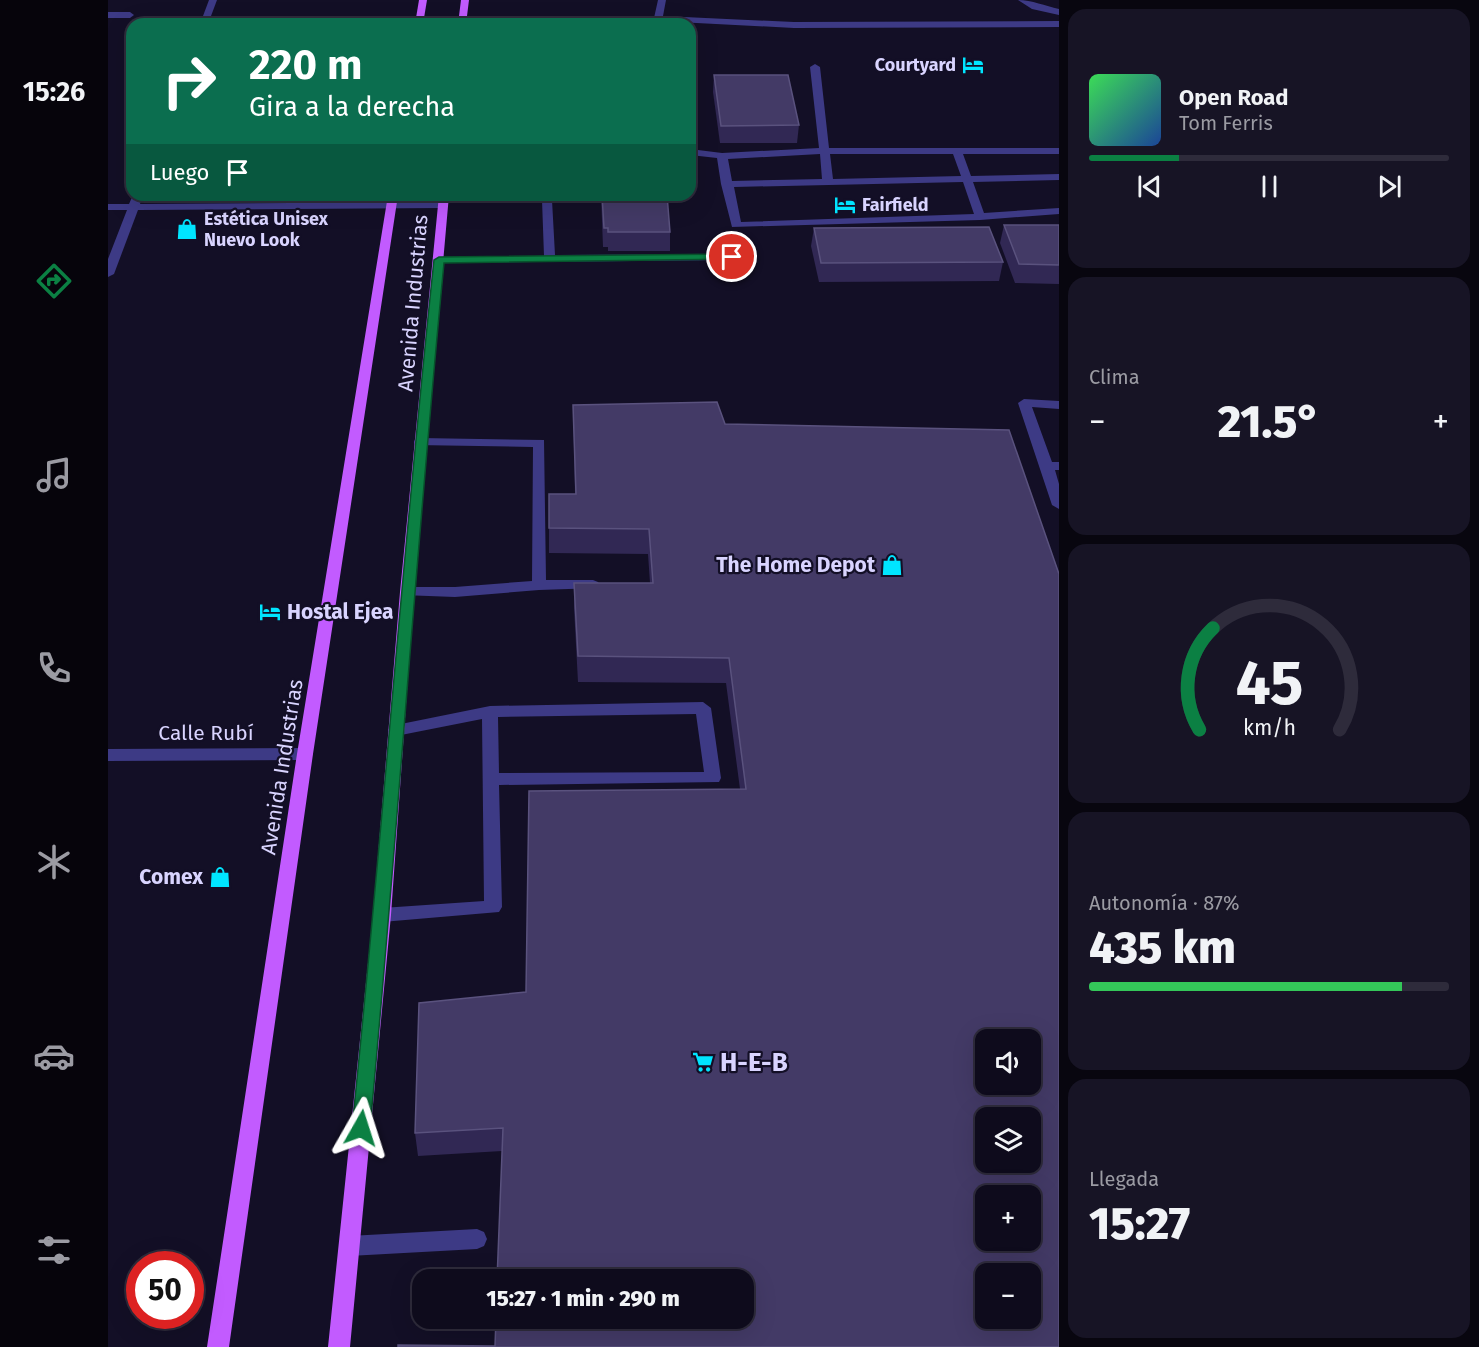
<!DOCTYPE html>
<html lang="es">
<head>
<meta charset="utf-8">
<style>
  body { margin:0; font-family:"Fira Sans",sans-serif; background:#171425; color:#f1f3f6; height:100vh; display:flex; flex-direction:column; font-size:22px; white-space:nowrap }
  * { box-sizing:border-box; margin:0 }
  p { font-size:20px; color:#9b9ba3 }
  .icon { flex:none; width:33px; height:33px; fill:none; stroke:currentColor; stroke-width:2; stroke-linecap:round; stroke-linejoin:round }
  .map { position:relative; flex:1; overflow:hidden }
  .drawer { display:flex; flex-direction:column; gap:9px; padding:9px; background:#08060f; width:420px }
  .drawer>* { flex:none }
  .guide { position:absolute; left:18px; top:18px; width:570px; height:183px; border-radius:18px; box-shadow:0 6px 24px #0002,0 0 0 2px #2e2b3b; background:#0b6e4f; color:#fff; overflow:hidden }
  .fabs { position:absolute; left:867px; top:1029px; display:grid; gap:12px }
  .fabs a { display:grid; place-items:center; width:66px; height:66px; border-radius:12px; background:#0e0b1c; box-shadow:0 6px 24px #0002,0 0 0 2px #2e2b3b; font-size:30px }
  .speed { position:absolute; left:18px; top:1251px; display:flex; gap:12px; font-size:30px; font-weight:700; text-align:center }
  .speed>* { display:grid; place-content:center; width:78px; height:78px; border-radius:50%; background:#0e0b1c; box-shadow:0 6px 24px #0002,0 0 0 2px #2e2b3b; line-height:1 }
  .speed .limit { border:9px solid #d22; background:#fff; color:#111 }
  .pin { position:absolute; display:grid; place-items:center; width:51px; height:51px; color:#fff; margin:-26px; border:3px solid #fff; border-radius:50%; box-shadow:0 2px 6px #0007 }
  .me { position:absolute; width:66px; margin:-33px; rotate:6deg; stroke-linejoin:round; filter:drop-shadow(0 0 4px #0008) }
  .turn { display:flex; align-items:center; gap:21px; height:126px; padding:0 24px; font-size:27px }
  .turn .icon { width:78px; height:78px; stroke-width:2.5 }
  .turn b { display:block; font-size:42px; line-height:51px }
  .then { display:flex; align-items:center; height:57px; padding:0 24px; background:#0003; gap:12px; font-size:22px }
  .big { font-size:45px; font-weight:800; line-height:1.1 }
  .drawer .widget { flex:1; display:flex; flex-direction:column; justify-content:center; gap:9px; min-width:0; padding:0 21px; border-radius:18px; background:#171425 }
  .drawer .dial { align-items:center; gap:0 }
  .dial svg { height:156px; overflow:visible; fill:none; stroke:#2e2b3b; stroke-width:7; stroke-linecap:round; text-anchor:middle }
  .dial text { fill:#f1f3f6; stroke:none }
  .song { display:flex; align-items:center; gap:18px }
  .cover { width:72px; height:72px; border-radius:9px; background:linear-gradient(135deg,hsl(130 70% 55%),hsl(220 70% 35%)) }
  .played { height:6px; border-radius:3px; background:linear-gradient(90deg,#0b8043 25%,#2e2b3b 25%) }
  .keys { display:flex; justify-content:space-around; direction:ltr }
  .heat { display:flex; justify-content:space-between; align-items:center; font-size:33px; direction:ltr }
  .charge { height:9px; border-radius:4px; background:linear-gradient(90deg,#34c759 87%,#2e2b3b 0) }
  .trip { position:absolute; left:304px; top:1269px; width:342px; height:60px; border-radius:18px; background:#0e0b1c; box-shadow:0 6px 24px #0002,0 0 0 2px #2e2b3b; font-weight:800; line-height:60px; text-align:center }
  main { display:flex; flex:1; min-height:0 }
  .dock { display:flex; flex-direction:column; width:108px; justify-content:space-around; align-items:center; background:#06040b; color:#9b9ba3 }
  .dock .icon { width:42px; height:42px }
  .dock .selected { color:#0b8043 }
  .dock b { font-size:27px; color:#f1f3f6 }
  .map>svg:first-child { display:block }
</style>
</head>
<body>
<main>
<nav class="dock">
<b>15:26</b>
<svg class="icon selected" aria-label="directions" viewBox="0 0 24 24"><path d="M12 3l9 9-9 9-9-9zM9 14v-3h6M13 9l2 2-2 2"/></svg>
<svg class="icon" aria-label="music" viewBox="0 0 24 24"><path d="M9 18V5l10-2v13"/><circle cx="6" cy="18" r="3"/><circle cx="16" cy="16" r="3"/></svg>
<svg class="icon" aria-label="phone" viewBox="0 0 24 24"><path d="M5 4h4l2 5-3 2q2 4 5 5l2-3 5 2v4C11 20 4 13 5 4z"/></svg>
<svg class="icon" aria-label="climate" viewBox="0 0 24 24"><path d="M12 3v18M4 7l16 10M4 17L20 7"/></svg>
<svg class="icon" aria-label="car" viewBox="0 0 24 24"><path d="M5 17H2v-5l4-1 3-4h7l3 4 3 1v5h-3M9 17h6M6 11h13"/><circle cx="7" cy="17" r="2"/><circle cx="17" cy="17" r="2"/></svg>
<svg class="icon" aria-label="filters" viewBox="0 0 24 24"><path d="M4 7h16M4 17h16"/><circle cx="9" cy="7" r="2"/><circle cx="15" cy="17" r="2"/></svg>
</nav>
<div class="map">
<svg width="951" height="1347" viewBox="0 0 951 1347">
  <rect width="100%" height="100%" fill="#130f26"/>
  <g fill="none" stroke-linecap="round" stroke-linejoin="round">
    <g fill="#3d3a85" fill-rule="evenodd">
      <path d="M 101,0 L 109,0 L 100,24 L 92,24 Z"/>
      <path d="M 550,0 L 558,0 L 555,16 L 686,22 L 951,21 L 951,27 L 686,28 L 550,21 L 546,18 Z"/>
      <path d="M 910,0 C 924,0 937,6 951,9 L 951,15 L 924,9 Z"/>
      <path d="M 0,12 L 22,12 L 26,15 L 22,18 L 0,18 Z"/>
      <path d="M 707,64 L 712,67 L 721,148 L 951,148 L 951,154 L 855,154 L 863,176 L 951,174 L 951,180 L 865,182 L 876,213 L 951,208 L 951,214 L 872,220 L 624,227 L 613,184 L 609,158 L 582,155 L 582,149 L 614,153 L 711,148 L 702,67 ZM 712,154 L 714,179 L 624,181 L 620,159 ZM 722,154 L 845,154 L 853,176 L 725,179 ZM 855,182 L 866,214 L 633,222 L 626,187 Z"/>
      <path d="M 25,195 L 35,195 L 32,204 L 335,202 L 340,205 L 335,208 L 30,210 L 6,274 L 0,277 L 0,259 L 19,210 L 0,210 L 0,204 L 21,204 Z"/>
      <path d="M 439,197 L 444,200 L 447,255 L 624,254 L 630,257 L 624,260 L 331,263 L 325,260 L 331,257 L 436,256 L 434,200 Z"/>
      <path d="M 916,399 L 951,401 L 951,409 L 924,407 L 944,462 L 951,462 L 951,470 L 947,470 L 951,484 L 951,509 L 944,505 L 910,403 Z"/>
      <path d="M 312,438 L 436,440 L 438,580 L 485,580 L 490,582 L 492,585 L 490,588 L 431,590 L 347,597 L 294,595 L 292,592 L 294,589 L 299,587 L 347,587 L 424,581 L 425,447 L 307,445 L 306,442 L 307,439 Z"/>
      <path d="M 595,702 L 603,708 L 613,778 L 611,782 L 391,785 L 394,907 L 391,912 L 274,922 L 268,920 L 265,915 L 268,910 L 274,908 L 376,901 L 374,719 L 288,736 L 283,734 L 280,730 L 283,726 L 382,706 ZM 588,714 L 596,772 L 391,773 L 390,717 Z"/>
      <path d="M 197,748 L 203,750 L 205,754 L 203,758 L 197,760 L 0,761 L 0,749 Z"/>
      <path d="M 369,1229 L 376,1232 L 379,1239 L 376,1246 L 369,1249 L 241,1256 L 234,1253 L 231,1246 L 234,1239 L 241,1236 Z"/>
    </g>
    <g fill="#c25bff" fill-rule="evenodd">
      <path d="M 311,0 L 319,0 L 315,24 L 307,24 Z"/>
      <path d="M 353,0 L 361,0 L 358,24 L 350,24 Z"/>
      <path d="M 280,195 L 290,195 L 205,754 L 121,1347 L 99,1347 L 189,754 Z"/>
      <path d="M 331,195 L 341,195 L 306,592 L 283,915 L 242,1347 L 220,1347 L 265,915 L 292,592 Z"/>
    </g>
  </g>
  <g fill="#312854">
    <path d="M 606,75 L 691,125 L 689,143 L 612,143 L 605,92 Z"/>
    <path d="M 493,195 L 559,195 L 562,232 L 562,251 L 500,251 L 500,247 L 495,247 Z"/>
    <path d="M 896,225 L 951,225 L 951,284 L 907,283 L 892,243 Z"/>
    <path d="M 706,228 L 895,262 L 891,281 L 711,282 L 703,246 Z"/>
    <path d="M 465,405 L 617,424 L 901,430 L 387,1346 L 394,1151 L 310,1156 L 307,1133 L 418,992 L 632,789 L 618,683 L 470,682 L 466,608 L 466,583 L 542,583 L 540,554 L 441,553 L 441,528 L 467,494 Z"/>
  </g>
  <g fill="#433a66" stroke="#5a527e" stroke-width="1.5" fill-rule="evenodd">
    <path d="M 555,22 L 556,24 L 403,24 Z"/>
    <path d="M 606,75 L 680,75 L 691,125 L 613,126 Z"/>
    <path d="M 494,195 L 559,195 L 562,232 L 500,232 L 500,228 L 496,228 Z"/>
    <path d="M 896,225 L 951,225 L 951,265 L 911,264 Z"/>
    <path d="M 881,227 L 895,262 L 713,263 L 706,228 Z"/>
    <path d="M 609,402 L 617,424 L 901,430 L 951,574 L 951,1347 L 290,1347 L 290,1345 L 387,1346 L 388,1318 L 636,1318 L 636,1280 L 389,1280 L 395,1128 L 307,1133 L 311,1003 L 418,992 L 421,791 L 638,789 L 621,658 L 470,656 L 466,583 L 545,583 L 541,529 L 441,528 L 441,494 L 468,494 L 465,405 ZM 878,1040 L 922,1040 L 922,1084 L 878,1084 ZM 878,1118 L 922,1118 L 922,1162 L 878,1162 ZM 878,1196 L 922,1196 L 922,1240 L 878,1240 ZM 878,1274 L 922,1274 L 922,1318 L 878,1318 Z"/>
  </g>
  <path fill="#0b8043" stroke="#07532c" stroke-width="1.5" d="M 624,254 L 628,255 L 628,259 L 336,263 C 308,551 289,840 262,1128 L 259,1134 L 253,1136 L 247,1134 L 244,1128 C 274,839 295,549 326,260 L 331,257 Z"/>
  <defs>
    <symbol id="hotel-bare" viewBox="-9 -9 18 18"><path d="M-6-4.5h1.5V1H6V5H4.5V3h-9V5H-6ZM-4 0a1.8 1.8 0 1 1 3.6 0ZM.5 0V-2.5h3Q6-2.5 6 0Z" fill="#00e5ff" stroke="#130f26" stroke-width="2.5" paint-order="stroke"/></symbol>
    <symbol id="shop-bare" viewBox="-9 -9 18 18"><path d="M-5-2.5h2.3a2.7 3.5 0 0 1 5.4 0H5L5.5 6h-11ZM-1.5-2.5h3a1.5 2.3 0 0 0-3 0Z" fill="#00e5ff" stroke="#130f26" stroke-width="2.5" paint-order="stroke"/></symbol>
    <symbol id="supermarket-bare" viewBox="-9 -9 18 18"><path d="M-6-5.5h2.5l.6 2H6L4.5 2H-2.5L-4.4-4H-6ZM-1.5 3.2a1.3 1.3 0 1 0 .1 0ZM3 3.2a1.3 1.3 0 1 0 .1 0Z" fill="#00e5ff" stroke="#130f26" stroke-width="2.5" paint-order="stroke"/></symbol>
  </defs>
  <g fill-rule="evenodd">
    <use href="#hotel-bare" x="850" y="50" width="30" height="30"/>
    <use href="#hotel-bare" x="722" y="190" width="30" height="30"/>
    <use href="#shop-bare" x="64" y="214" width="30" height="30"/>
    <use href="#shop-bare" x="769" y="550" width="30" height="30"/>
    <use href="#hotel-bare" x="147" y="597" width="30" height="30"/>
    <use href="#shop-bare" x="97" y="862" width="30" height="30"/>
    <use href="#supermarket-bare" x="580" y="1047" width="30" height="30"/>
  </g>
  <g text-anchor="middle" stroke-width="4.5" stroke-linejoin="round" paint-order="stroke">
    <g font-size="18" font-weight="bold" fill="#d9d4ff" stroke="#130f26" text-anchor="start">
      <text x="848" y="71" text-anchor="end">Courtyard</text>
      <text x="754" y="211">Fairfield</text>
      <text x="96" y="225">Estética Unisex<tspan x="96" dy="21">Nuevo Look</tspan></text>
    </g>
    <g font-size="21" fill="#d9d4ff" stroke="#130f26">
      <text transform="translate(305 303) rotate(-85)" y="7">Avenida Industrias</text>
      <text x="98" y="740">Calle Rubí</text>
      <text transform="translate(174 767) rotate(-81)" y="7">Avenida Industrias</text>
    </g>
    <g font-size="21" font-weight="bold" fill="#d9d4ff" stroke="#130f26" text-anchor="end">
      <text x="767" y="572">The Home Depot</text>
      <text x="179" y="619" text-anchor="start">Hostal Ejea</text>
      <text x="95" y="884">Comex</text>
    </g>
    <g font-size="26" font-weight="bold" fill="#d9d4ff" stroke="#130f26" text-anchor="start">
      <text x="612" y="1071">H-E-B</text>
    </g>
  </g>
</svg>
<div class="fabs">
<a><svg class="icon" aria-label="sound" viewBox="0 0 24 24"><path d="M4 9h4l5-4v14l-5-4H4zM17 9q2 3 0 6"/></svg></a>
<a><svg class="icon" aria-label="layers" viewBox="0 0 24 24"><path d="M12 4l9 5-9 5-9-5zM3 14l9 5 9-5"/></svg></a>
<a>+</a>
<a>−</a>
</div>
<div class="speed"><div class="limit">50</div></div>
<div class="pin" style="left:624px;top:257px;background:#d93025"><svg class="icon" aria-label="arrive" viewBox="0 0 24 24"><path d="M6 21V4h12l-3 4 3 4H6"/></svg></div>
<svg class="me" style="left:253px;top:1128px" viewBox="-20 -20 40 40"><path d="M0-17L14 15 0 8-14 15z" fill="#0b8043" stroke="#fff" stroke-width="4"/></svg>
<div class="trip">15:27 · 1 min · 290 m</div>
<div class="guide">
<div class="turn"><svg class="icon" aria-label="right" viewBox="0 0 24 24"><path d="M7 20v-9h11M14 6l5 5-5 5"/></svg><div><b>220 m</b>Gira a la derecha</div></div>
<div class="then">Luego<svg class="icon" aria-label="arrive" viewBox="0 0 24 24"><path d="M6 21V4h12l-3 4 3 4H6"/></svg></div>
</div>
</div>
<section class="drawer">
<div class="widget">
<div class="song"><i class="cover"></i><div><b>Open Road</b><p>Tom Ferris</p></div></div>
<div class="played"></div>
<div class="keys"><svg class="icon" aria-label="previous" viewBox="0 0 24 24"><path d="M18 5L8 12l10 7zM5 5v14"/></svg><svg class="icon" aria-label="pause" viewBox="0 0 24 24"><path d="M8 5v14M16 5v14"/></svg><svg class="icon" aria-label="next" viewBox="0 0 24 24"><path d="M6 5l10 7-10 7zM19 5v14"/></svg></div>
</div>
<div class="widget"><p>Clima</p>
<div class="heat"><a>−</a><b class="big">21.5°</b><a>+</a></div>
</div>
<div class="widget dial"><svg viewBox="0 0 100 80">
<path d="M14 69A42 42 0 1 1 86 69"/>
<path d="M14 69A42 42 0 0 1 21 17" stroke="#0b8043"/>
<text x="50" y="56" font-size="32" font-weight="700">45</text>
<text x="50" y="72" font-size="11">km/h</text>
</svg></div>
<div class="widget"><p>Autonomía · 87%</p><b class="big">435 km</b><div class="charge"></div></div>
<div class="widget"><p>Llegada</p><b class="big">15:27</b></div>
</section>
</main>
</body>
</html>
